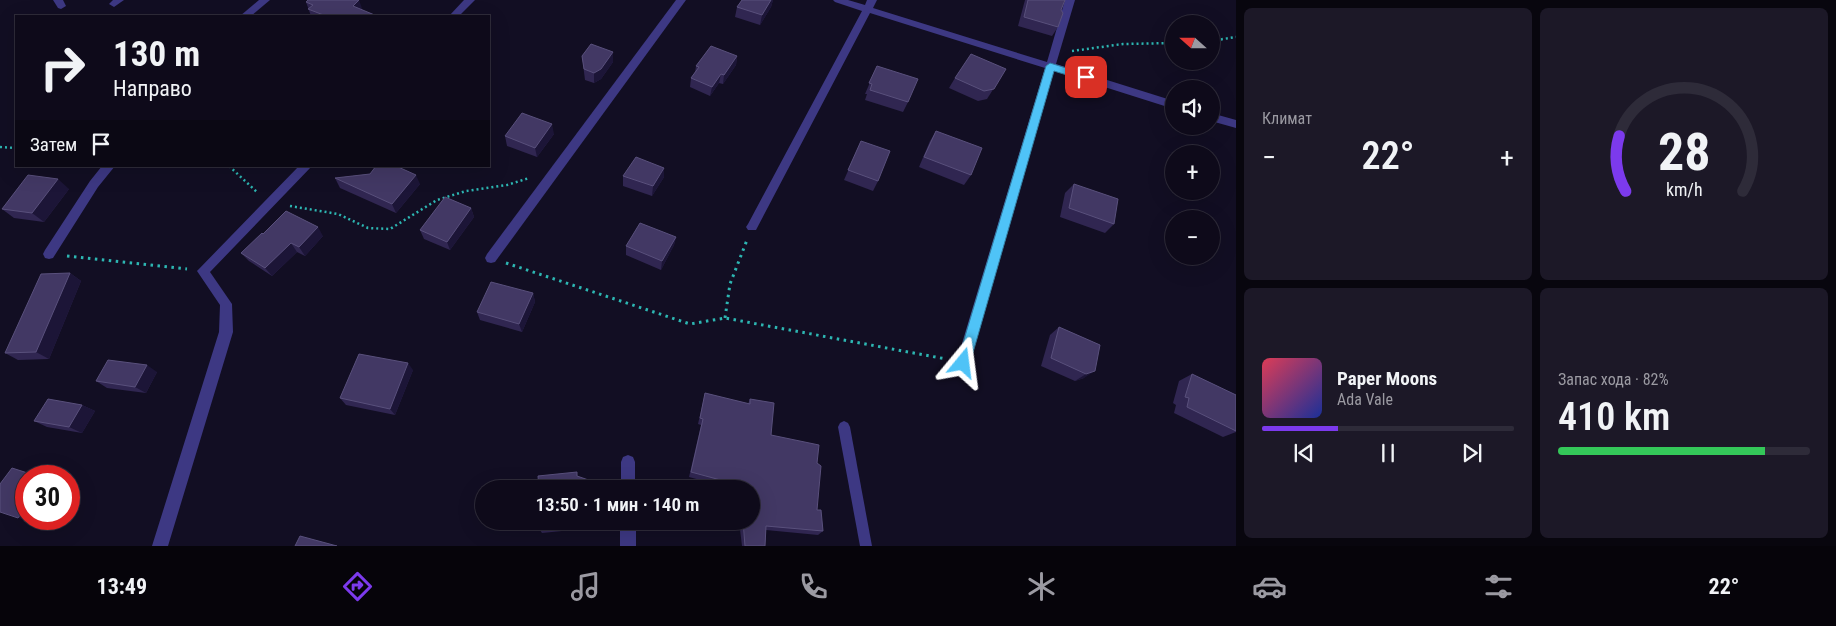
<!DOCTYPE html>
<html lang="ru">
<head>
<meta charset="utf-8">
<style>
  body { margin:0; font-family:"Roboto Condensed",sans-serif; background:#1c1827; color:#f1f3f6; height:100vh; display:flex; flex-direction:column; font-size:19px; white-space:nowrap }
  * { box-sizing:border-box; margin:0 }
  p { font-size:16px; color:#9b9aa2 }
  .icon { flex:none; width:28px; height:28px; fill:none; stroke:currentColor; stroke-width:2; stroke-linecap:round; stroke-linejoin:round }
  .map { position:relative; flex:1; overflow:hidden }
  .details { display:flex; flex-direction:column; gap:8px; padding:8px; background:#08060e; width:600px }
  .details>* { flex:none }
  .hud { position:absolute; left:15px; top:15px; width:475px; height:152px; border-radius:0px; box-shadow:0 5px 20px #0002,0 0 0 1px #2e2b39; background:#0e0a1a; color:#f1f3f6; overflow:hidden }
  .needle { width:32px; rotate:291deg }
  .buttons { position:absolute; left:1165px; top:15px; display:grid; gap:10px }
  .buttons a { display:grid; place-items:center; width:55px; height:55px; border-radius:50%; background:#0e0a1a; box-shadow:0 5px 20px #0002,0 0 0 1px #2e2b39; font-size:25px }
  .speed { position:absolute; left:15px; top:465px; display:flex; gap:10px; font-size:25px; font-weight:700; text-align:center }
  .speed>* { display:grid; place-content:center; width:65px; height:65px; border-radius:50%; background:#0e0a1a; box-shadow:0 5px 20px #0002,0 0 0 1px #2e2b39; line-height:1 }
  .speed .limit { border:8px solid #d22; background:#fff; color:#111 }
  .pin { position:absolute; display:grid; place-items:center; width:42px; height:42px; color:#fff; margin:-21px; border-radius:10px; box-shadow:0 2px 8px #0006 }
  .me { position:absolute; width:55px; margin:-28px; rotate:16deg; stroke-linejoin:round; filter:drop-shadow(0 0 4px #0008) }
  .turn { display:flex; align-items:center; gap:18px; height:105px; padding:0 15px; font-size:22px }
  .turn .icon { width:65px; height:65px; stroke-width:2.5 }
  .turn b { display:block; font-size:35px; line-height:42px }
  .then { display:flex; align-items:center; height:48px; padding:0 15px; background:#0003; gap:10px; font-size:19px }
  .big { font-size:38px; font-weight:600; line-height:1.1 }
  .details .widget { flex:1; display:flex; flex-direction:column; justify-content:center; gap:8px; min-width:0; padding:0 18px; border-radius:8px; background:#1c1827 }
  .details .dial { align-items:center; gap:0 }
  .dial svg { height:130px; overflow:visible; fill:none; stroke:#2e2b39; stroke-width:7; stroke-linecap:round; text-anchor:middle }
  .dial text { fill:#f1f3f6; stroke:none }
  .song { display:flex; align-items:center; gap:15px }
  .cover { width:60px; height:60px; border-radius:8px; background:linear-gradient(135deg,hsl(350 70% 55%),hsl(230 70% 35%)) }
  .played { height:5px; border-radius:2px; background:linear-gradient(90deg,#7c3aed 30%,#2e2b39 30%) }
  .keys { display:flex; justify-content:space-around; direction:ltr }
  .heat { display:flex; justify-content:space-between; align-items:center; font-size:28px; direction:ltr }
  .charge { height:8px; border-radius:4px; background:linear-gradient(90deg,#34c759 82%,#2e2b39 0) }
  .details .tiles { flex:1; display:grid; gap:8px; grid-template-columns:repeat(2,1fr) }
  .trip { position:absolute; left:475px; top:480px; width:285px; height:50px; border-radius:25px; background:#0e0a1a; box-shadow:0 5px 20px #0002,0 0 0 1px #2e2b39; font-weight:600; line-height:50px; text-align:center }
  .tab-bar { display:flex; height:80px; justify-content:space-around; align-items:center; background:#06040a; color:#9b9aa2 }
  .tab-bar .icon { width:35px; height:35px }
  .tab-bar .current { color:#7c3aed }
  .tab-bar b { font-size:22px; color:#f1f3f6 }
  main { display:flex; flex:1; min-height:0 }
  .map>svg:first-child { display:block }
</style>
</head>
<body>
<main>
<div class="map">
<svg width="1236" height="546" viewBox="0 0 1236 546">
  <rect width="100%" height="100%" fill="#120e23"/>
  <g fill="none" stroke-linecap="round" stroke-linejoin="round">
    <g stroke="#2db6b2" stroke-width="2.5" stroke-dasharray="2 3" stroke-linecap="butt">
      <path d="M 1211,41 L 1236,37"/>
      <path d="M 1072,51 L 1123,44 L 1174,43"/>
      <path d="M 0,147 L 16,148"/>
      <path d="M 229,166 L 258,193"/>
      <path d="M 290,206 L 338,214 L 368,228 L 390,229 L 437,200 L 466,191 L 507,185 L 529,178"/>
    </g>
    <g stroke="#2db6b2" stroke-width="3" stroke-dasharray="2.5 4.5" stroke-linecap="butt">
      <path d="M 67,256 L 187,269"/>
      <path d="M 506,263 L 690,324 L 725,318 L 946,359"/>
      <path d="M 725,318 L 730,284 L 747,240"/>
    </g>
    <path fill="#3d3883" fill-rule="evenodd" d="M 844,421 L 848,423 L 850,427 L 872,546 L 860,546 L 838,427 L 840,423 Z"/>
    <g fill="#3d3883" fill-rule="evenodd">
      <path d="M 53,0 L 63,0 L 66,6 L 61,9 L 58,8 Z"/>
      <path d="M 113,0 L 124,0 L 114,7 L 109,4 Z"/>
      <path d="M 259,0 L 270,0 L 251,16 L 240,16 Z"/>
      <path d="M 464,0 L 475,0 L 459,16 L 449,16 Z"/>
      <path d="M 676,0 L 686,0 L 495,262 L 491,263 L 487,262 L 485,258 L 487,254 Z"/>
      <path d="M 833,0 L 848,0 L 865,5 L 867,0 L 877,0 L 873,8 L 1047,62 L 1065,0 L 1075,0 L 1056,64 L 1174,101 L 1174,109 L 1054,71 L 970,363 L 968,367 L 963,369 L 958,367 L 956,363 L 1045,68 L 870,13 L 756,230 L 748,230 L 746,227 L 748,224 L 862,11 L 835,2 Z"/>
      <path d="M 1211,113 L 1236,120 L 1236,128 L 1211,121 Z"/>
      <path d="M 102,166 L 115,166 L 98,187 L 53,258 L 49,259 L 45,258 L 43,254 L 45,250 L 90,181 Z"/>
      <path d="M 299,166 L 312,166 L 210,272 L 232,304 L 233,332 L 168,546 L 152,546 L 219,332 L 220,305 L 197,271 Z"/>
      <path d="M 628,455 L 633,457 L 635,462 L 635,489 L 621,489 L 621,462 L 623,457 Z"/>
      <rect x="620" y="521" width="16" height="25"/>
    </g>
  </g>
  <g fill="#302651">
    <path d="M 742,0 L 773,0 L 771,7 L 760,25 L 735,17 L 737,7 Z"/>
    <path d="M 1025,0 L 1065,0 L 1061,10 L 1058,27 L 1052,36 L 1018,26 Z"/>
    <path d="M 306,2 L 363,11 L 377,16 L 311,16 Z"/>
    <path d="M 582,56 L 613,62 L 601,79 L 594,83 L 585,80 Z"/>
    <path d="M 737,56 L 736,65 L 723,84 L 719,83 L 710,96 L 690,87 L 691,78 L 695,72 L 696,66 Z"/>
    <path d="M 877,66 L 908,102 L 903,112 L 865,100 L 867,94 L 865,94 Z"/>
    <path d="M 1006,69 L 987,99 L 978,101 L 949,88 L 955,78 Z"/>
    <path d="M 936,131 L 971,175 L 964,185 L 919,167 L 930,141 Z"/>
    <path d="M 554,134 L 537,157 L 507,146 L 505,136 Z"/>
    <path d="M 861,141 L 878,181 L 873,191 L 844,180 Z"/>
    <path d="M 370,174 L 420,184 L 396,213 L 340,188 L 335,178 Z"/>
    <path d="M 623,176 L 664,177 L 652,196 L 623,186 Z"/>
    <path d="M 1074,184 L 1114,224 L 1105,233 L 1060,217 L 1065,193 Z"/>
    <path d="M 69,189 L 44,222 L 14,218 L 2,209 Z"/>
    <path d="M 471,208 L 474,217 L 450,250 L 424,239 L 420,230 Z"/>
    <path d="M 263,234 L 323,236 L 305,256 L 297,252 L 272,276 L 249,261 L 241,253 Z"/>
    <path d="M 676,237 L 674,245 L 661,270 L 626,255 L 626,246 Z"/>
    <path d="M 70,273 L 81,281 L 49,359 L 18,360 L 5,353 Z"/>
    <path d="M 533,293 L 535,302 L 522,332 L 480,320 L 477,312 Z"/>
    <path d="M 1059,327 L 1100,345 L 1084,378 L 1075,381 L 1041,366 L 1050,335 Z"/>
    <path d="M 413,370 L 395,415 L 346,405 L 340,398 Z"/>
    <path d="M 157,372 L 146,393 L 107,388 L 96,381 Z"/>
    <path d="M 1192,374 L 1236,395 L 1236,432 L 1223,437 L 1174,413 L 1176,405 L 1173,403 L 1179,381 Z"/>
    <path d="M 705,393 L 748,404 L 750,399 L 771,435 L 817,463 L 817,510 L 823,531 L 818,535 L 766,530 L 765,546 L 742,546 L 739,521 L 751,521 L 751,489 L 734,489 L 689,477 L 701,425 L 698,424 Z"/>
    <path d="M 82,405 L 95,411 L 82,433 L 47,427 L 34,421 Z"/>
    <path d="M 540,521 L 581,521 L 582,529 L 542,533 L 540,530 Z"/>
  </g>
  <g fill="#1c1537">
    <path d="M 359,0 L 363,11 L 353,6 Z"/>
    <path d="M 771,0 L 773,0 L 771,7 L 760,25 L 762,15 Z"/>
    <path d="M 613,52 L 613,62 L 601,79 L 594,83 L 594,73 Z"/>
    <path d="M 737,56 L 736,65 L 723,84 L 724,75 Z"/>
    <path d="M 721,74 L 719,83 L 710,96 L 712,87 Z"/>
    <path d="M 552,124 L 554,134 L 537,157 L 535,148 Z"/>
    <path d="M 664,168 L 664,177 L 652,196 L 653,186 Z"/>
    <path d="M 416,175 L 420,184 L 396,213 L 392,204 Z"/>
    <path d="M 58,179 L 69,189 L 44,222 L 32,213 Z"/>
    <path d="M 471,208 L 474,217 L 450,250 L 447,242 Z"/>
    <path d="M 318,227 L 323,236 L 305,256 L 299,247 Z"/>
    <path d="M 676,237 L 674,245 L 661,270 L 662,261 Z"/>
    <path d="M 291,243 L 297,252 L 272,276 L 265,268 Z"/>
    <path d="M 70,273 L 81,281 L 49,359 L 36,352 Z"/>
    <path d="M 533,293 L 535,302 L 522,332 L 519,324 Z"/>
    <path d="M 408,363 L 413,370 L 395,415 L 390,409 Z"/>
    <path d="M 147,365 L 157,372 L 146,393 L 135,387 Z"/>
    <path d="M 1095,371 L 1084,378 L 1075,381 L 1086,374 Z"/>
    <path d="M 82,405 L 95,411 L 82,433 L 69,427 Z"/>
    <path d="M 26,507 L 26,519 L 35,519 L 33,522 L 18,518 Z"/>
  </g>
  <g fill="#423864" stroke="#59507c">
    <path d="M 308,0 L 359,0 L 353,6 L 377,16 L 326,16 L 308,9 L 313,5 L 306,2 Z"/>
    <path d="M 742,0 L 771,0 L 762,15 L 737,7 Z"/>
    <path d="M 1028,0 L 1065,0 L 1061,10 L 1063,13 L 1058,27 L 1024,17 Z"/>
    <path d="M 591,44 L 613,52 L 601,69 L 594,73 L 584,69 L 582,56 Z"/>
    <path d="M 711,46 L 737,56 L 724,75 L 721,74 L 712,87 L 691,78 L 699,67 L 696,66 Z"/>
    <path d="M 971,54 L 1006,69 L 994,89 L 984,91 L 955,78 Z"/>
    <path d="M 877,66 L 918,79 L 908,102 L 870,90 L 872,84 L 869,83 Z"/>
    <path d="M 522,113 L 552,124 L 535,148 L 505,136 Z"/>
    <path d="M 936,131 L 982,148 L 971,175 L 924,157 Z"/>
    <path d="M 861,141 L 890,151 L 878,181 L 848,170 Z"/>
    <path d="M 636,157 L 664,168 L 653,186 L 623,176 Z"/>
    <path d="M 376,166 L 396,166 L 416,175 L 392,204 L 335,178 L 370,174 Z"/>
    <path d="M 28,175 L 58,179 L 32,213 L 2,209 Z"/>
    <path d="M 1074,184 L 1118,199 L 1114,224 L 1069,208 Z"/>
    <path d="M 445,197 L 471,208 L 447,242 L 420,230 Z"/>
    <path d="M 286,211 L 318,227 L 299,247 L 291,243 L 265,268 L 241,253 L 262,233 L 263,234 Z"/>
    <path d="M 640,223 L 676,237 L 662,261 L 626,246 Z"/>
    <path d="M 70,273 L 36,352 L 5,353 L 41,274 Z"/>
    <path d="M 491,282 L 533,293 L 519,324 L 477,312 Z"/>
    <path d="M 1059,327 L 1100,345 L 1095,371 L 1086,374 L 1051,358 Z"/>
    <path d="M 359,354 L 408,363 L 390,409 L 340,398 Z"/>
    <path d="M 108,360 L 147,365 L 135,387 L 96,381 Z"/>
    <path d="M 1192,374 L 1236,395 L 1236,431 L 1187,407 L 1189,398 L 1185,397 Z"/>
    <path d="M 705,393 L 750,404 L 750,399 L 774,403 L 771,435 L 819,445 L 817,463 L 821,466 L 817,510 L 821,510 L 823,531 L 766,526 L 765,546 L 745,546 L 743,521 L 751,521 L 751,489 L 739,489 L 739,485 L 691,472 L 703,419 L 700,418 Z"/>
    <path d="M 48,399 L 82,405 L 69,427 L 34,421 Z"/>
    <path d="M 12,468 L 37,476 L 26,476 L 26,507 L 18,518 L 0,512 L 0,484 Z"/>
    <path d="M 577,472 L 577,476 L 614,489 L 539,489 L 538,476 Z"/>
    <path d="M 540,521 L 580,521 L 581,526 L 540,530 Z"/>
    <path d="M 300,536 L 337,546 L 295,546 Z"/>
  </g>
  <path fill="#4fc3f7" stroke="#337fa1" d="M 1050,63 L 1089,75 L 1090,77 L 1086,81 L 1054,71 L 970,363 L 968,367 L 963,369 L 959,367 L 957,363 L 1046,66 Z"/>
</svg>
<div class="buttons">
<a><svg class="needle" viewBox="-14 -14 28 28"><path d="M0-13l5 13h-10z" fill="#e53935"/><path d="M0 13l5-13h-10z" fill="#9b9aa2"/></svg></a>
<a><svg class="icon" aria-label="sound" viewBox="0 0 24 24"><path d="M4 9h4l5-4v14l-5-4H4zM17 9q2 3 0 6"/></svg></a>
<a>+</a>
<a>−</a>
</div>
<div class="speed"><div class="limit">30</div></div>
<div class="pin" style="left:1086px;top:77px;background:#d93025"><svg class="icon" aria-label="arrive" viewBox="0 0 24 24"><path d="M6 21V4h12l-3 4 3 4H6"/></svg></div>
<svg class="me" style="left:963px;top:363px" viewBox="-20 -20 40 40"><path d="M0-17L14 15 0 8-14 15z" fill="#4fc3f7" stroke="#fff" stroke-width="4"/></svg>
<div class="trip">13:50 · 1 мин · 140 m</div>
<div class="hud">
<div class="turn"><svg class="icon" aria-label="right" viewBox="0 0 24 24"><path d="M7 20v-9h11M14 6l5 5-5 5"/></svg><div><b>130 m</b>Направо</div></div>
<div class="then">Затем<svg class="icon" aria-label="arrive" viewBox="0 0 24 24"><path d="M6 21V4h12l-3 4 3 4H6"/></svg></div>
</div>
</div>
<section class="details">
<div class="tiles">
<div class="widget"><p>Климат</p>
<div class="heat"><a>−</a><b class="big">22°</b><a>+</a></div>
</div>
<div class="widget dial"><svg viewBox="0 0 100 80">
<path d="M14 69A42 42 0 1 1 86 69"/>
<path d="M14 69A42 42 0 0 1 10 35" stroke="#7c3aed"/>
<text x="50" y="56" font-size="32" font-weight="700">28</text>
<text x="50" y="72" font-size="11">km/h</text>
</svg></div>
<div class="widget">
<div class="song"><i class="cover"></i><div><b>Paper Moons</b><p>Ada Vale</p></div></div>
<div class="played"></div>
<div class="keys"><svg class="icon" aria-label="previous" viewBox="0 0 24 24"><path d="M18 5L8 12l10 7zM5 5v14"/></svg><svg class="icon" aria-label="pause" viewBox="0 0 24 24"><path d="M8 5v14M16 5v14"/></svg><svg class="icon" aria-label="next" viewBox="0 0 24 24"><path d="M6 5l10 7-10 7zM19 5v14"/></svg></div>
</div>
<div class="widget"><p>Запас хода · 82%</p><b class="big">410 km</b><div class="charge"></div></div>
</div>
</section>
</main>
<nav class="tab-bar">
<b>13:49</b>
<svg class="icon current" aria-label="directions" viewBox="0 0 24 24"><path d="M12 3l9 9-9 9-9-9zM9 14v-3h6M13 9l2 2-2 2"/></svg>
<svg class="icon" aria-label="music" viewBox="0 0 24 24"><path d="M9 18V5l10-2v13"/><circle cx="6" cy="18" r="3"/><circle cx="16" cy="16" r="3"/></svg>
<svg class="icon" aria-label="phone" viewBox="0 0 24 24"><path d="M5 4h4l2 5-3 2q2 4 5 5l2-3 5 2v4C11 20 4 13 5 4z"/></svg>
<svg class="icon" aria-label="climate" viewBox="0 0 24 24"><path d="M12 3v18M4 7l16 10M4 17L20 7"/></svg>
<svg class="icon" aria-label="car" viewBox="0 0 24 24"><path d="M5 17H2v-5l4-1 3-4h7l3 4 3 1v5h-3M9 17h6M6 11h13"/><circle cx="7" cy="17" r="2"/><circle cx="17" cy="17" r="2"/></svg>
<svg class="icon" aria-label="filters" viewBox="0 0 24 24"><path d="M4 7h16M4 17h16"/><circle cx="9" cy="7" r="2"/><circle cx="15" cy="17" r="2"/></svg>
<b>22°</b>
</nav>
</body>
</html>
